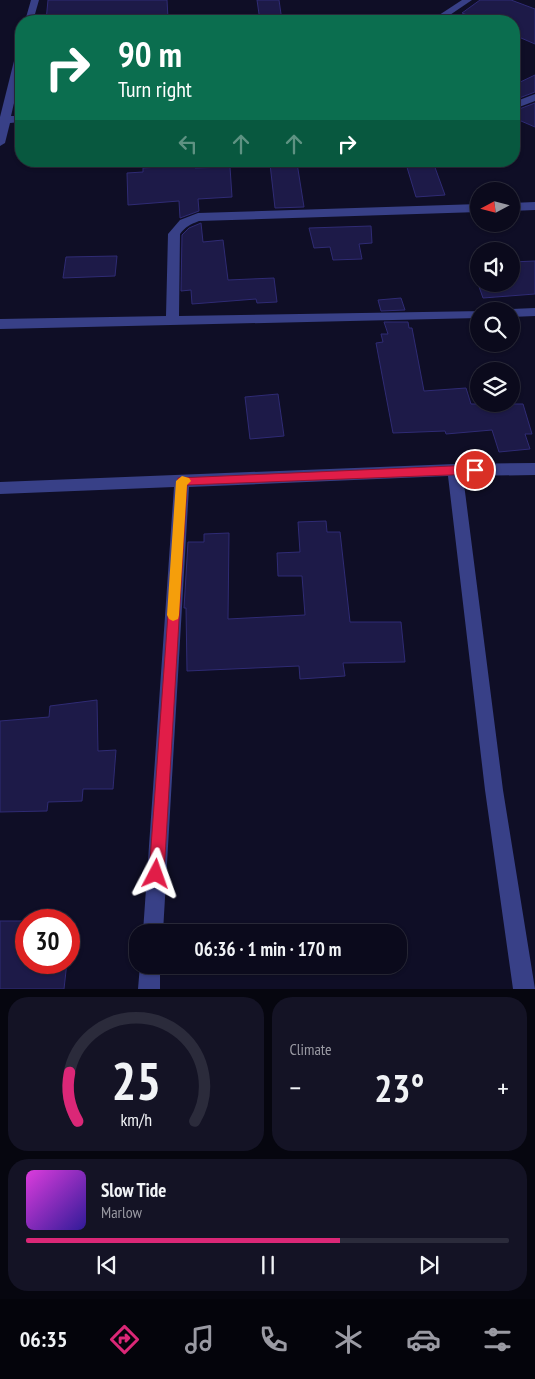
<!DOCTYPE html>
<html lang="en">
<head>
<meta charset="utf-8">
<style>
  body { margin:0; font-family:"PT Sans Narrow",sans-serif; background:#141325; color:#f1f3f6; height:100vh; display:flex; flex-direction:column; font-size:19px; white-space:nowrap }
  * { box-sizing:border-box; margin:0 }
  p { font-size:16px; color:#9a9aa3 }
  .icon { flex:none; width:28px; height:28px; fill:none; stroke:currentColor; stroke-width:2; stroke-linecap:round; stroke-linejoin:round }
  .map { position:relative; height:989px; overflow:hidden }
  .side { display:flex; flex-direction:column; gap:8px; padding:8px; background:#06060f; flex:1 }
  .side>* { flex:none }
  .top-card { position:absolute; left:15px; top:15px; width:505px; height:152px; border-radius:20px; box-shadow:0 1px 4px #0004,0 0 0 1px #2b2b3b; background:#0b6e4f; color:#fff; overflow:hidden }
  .needle { width:32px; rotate:263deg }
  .controls { position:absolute; left:470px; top:182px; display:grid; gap:10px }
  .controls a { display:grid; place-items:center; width:50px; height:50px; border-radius:50%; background:#0b0a1c; box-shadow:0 1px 4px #0004,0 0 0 1px #2b2b3b; font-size:25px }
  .speed { position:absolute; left:15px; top:909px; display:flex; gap:10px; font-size:25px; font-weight:700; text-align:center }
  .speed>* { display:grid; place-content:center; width:65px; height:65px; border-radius:50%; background:#0b0a1c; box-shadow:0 1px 4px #0004,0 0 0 1px #2b2b3b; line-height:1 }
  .speed .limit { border:8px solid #d22; background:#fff; color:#111 }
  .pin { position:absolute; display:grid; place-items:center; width:42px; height:42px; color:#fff; margin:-21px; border:2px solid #fff; border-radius:50%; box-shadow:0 1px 5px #0007 }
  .me { position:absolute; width:55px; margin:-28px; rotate:4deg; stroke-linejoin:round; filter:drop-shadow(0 0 4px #0008) }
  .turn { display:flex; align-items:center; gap:18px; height:105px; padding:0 20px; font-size:22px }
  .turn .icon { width:65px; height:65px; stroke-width:2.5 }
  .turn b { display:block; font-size:35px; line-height:42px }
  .lanes { display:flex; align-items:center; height:48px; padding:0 20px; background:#0003; justify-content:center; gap:25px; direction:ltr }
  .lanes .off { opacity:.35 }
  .big { font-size:38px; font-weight:700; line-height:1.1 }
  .side .card { flex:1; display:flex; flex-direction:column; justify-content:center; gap:8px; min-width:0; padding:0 18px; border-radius:20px; background:#141325 }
  .side .dial { align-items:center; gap:0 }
  .dial svg { height:130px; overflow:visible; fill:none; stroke:#2b2b3b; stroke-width:7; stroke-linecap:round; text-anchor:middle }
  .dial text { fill:#f1f3f6; stroke:none }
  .song { display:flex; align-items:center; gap:15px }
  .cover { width:60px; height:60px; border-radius:8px; background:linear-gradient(135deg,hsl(300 70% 55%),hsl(250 70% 35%)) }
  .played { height:5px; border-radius:2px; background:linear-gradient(90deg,#db2777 65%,#2b2b3b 65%) }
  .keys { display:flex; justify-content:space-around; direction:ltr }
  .heat { display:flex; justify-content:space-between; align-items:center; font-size:28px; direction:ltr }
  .side .tiles { flex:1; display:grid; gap:8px; grid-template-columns:1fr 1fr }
  .card:last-child { grid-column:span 2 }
  .trip { position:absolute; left:129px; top:924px; width:278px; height:50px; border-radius:20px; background:#0b0a1c; box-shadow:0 1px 4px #0004,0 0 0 1px #2b2b3b; font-weight:700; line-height:50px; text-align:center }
  .menu { display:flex; height:80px; justify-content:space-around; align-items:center; background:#04040b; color:#9a9aa3 }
  .menu .icon { width:35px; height:35px }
  .menu .selected { color:#db2777 }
  .menu b { font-size:22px; color:#f1f3f6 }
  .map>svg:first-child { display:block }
</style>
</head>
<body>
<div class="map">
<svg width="535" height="989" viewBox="0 0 535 989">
  <rect width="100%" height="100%" fill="#0f0e26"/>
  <g fill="#1d1a48" stroke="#2f2b74">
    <path d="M 48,0 L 167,0 L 168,18 L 110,21 L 46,21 Z"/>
    <path d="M 257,0 L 279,0 L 282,21 L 260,21 Z"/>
    <path d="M 480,0 L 511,0 L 535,9 L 535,44 L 514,35 L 514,21 L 483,21 L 462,13 Z"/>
    <path d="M 535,75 L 535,92 L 514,100 L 514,85 Z"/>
    <path d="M 535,103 L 535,127 L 514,118 L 514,111 Z"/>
    <path d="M 188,161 L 193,161 L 195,168 L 230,167 L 232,197 L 198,199 L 199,211 L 180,218 L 179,201 L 128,205 L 127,173 L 143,172 L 143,168 L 177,166 L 177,162 Z"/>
    <path d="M 433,162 L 445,195 L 416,197 L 406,164 Z"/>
    <path d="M 297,163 L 304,207 L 275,208 L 270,164 Z"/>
    <path d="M 201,223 L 203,242 L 223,240 L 228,280 L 274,278 L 277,302 L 257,303 L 256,299 L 192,304 L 191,290 L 181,291 L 182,235 L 189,228 Z"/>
    <path d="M 371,226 L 372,243 L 359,244 L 362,259 L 333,260 L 330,247 L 314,248 L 309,228 Z"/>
    <path d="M 117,256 L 115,276 L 63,278 L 66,257 Z"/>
    <path d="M 535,261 L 535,294 L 483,298 L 471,264 L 479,264 L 479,284 L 511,284 L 511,262 Z"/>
    <path d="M 401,298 L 405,310 L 381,311 L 378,300 Z"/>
    <path d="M 384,322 L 408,322 L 409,328 L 412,328 L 424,391 L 466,388 L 471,404 L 523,404 L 532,434 L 525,434 L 530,449 L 499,452 L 492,430 L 446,434 L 445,431 L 393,433 L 376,343 L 383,342 L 381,334 L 388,334 Z"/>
    <path d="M 278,394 L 284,436 L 250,439 L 245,397 Z"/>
    <path d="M 326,521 L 327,532 L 340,532 L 350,622 L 401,622 L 405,662 L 343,663 L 345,676 L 300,679 L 299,666 L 187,671 L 186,608 L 184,608 L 188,542 L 204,542 L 204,534 L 229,533 L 228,619 L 305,615 L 302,576 L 278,576 L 277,553 L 300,552 L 298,522 Z"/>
    <path d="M 97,700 L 98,751 L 116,750 L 113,789 L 83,789 L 82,801 L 48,802 L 47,811 L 0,812 L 0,721 L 49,717 L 50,706 Z"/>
    <path d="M 0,921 L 26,921 L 26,962 L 67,962 L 64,989 L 0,989 Z"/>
  </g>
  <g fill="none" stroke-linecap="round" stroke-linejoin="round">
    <g fill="#384087" fill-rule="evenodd">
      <path d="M 31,0 L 39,0 L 33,21 L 25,21 Z"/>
      <path d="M 462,0 L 472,0 L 441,21 L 430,21 Z"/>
      <path d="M 21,50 L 21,73 L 11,116 L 21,116 L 21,122 L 10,123 L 5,143 L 0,146 L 0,117 L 16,53 Z"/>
      <path d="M 535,94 L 535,101 L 514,109 L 514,102 Z"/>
      <path d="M 535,202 L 535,210 L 511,211 L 511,203 Z"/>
      <path d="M 479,204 L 479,212 L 199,221 C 191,224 185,227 180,234 L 179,316 L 484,311 L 479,311 L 479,318 L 0,329 L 0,319 L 166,316 L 168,234 L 180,220 L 198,213 Z"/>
      <path d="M 535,308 L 535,316 L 511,317 L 511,311 L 506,311 L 511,309 Z"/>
      <path d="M 535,463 L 535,475 L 463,476 L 503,790 L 535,989 L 513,989 L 485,790 L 448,476 L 189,487 L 163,932 L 143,932 L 174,487 L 0,494 L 0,482 L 455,464 Z"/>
      <path d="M 140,965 L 160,965 L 160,989 L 138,989 Z"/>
    </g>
  </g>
  <path fill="#e11d48" stroke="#92132f" d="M 475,465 L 481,470 L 475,474 L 187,485 L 164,874 L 162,879 L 156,881 L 151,879 L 149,874 L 178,478 Z"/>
  <path fill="#f59e0b" d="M 182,476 L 189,478 L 191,481 L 187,485 L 179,615 L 178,619 L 173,621 L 169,619 L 167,615 L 176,481 Z"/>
</svg>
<div class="controls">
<a><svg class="needle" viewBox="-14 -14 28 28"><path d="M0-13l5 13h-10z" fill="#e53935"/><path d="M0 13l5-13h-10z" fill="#9a9aa3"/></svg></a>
<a><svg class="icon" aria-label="sound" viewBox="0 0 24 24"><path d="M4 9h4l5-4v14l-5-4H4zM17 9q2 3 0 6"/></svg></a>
<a><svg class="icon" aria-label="search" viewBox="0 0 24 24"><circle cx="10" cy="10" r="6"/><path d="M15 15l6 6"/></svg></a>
<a><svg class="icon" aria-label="layers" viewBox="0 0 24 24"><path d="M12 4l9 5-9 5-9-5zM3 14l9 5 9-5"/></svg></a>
</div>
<div class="speed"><div class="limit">30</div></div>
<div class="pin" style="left:475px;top:470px;background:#d93025"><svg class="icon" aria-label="arrive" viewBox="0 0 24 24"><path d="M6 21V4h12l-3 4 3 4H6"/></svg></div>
<svg class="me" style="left:156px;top:874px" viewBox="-20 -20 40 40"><path d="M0-17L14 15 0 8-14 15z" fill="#e11d48" stroke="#fff" stroke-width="4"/></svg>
<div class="trip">06:36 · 1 min · 170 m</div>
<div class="top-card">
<div class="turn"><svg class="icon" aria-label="right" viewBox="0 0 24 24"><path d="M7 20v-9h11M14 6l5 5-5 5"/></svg><div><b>90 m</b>Turn right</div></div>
<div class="lanes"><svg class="icon off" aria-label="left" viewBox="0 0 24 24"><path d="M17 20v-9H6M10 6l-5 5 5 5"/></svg><svg class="icon off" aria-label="ahead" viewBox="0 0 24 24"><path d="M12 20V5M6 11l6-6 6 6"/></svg><svg class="icon off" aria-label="ahead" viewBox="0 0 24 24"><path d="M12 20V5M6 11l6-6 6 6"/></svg><svg class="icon" aria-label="right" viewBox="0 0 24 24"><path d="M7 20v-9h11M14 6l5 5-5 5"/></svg></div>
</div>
</div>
<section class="side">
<div class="tiles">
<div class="card dial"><svg viewBox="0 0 100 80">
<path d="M14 69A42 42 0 1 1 86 69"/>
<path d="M14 69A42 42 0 0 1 9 39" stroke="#db2777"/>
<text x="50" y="56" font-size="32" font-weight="700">25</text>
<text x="50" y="72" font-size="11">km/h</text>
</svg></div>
<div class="card"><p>Climate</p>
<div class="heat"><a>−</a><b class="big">23°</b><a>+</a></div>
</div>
<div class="card">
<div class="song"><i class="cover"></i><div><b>Slow Tide</b><p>Marlow</p></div></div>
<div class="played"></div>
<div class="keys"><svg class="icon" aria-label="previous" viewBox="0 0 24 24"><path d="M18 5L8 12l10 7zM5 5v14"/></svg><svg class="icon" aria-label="pause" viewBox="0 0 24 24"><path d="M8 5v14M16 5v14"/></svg><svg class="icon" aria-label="next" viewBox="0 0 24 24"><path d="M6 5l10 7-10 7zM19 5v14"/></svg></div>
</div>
</div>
</section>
<nav class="menu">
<b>06:35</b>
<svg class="icon selected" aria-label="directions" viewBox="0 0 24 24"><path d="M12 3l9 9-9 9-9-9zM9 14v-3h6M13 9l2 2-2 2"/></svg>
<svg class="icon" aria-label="music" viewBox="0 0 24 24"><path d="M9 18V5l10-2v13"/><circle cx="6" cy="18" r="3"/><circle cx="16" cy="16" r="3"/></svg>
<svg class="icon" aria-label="phone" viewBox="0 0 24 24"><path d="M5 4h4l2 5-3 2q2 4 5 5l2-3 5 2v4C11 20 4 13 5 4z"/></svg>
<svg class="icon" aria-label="climate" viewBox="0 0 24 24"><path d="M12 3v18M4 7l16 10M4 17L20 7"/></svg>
<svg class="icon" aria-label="car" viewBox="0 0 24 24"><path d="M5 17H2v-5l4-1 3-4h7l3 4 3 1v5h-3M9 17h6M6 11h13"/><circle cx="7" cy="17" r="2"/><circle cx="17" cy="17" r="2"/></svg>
<svg class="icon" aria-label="filters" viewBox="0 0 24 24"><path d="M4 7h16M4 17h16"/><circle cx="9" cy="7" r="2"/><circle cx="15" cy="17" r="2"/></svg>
</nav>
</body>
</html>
